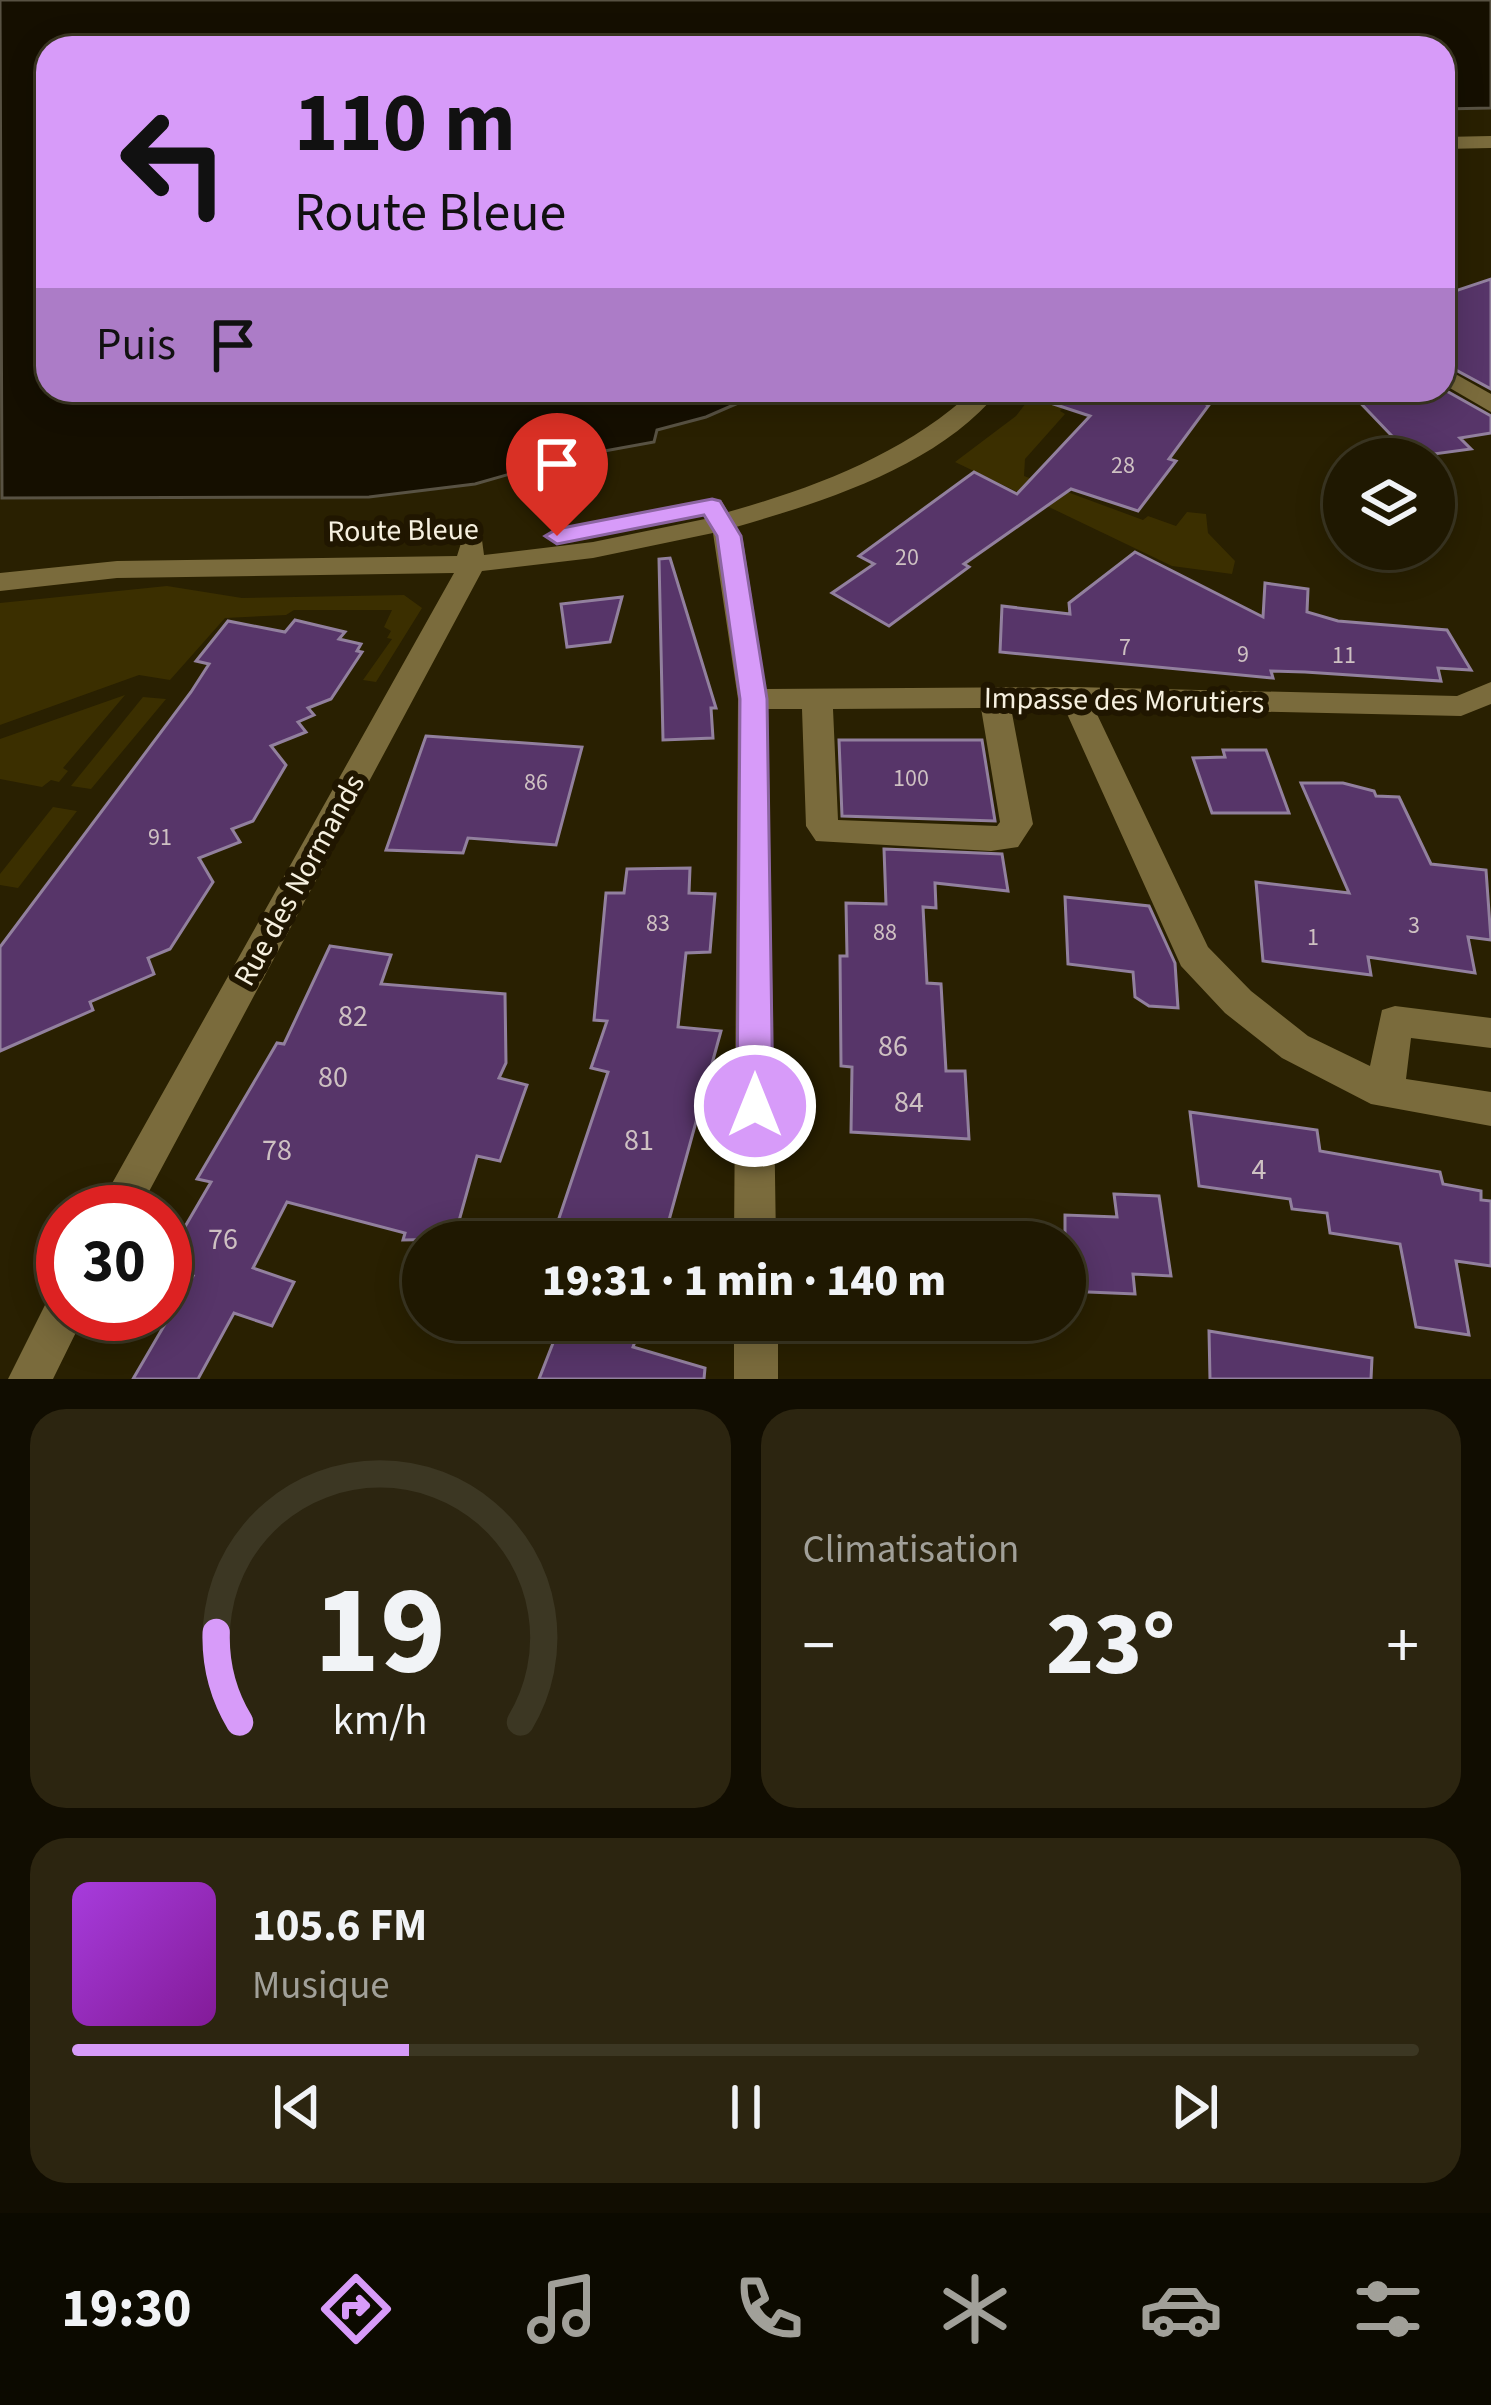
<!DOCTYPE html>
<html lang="fr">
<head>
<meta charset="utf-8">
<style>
  body { margin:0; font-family:"Source Sans 3",sans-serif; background:#2c2510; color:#f1f3f6; height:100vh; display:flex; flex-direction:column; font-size:45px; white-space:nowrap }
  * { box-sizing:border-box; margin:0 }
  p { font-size:39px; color:#a1a099 }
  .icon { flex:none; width:66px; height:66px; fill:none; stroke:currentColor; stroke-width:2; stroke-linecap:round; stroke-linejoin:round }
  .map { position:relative; height:1379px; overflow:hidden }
  .sheet { display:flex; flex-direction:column; gap:30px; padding:30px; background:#110d01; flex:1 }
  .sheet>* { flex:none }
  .hud { position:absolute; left:36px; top:36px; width:1419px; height:366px; border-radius:36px; box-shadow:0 6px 30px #0003,0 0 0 3px #3c3723; background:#d79bf9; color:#111; overflow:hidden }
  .tools { position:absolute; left:1323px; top:438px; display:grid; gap:24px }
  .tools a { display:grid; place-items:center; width:132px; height:132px; border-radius:50%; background:#1f1801; box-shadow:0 6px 30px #0003,0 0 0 3px #3c3723; font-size:60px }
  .speed { position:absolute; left:36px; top:1185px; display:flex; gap:24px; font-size:60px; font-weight:700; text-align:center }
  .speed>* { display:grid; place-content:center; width:156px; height:156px; border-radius:50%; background:#1f1801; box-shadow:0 6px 30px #0003,0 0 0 3px #3c3723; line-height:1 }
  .speed .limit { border:18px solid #d22; background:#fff; color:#111 }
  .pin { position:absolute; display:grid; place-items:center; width:102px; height:102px; color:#fff; margin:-123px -51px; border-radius:50% 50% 50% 0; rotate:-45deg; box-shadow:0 0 12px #0007 }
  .pin .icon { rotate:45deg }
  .me { position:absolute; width:132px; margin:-66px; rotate:0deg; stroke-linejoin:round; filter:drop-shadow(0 0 9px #0008) }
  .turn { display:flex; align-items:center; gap:42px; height:252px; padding:0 60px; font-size:54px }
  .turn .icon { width:156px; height:156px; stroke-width:2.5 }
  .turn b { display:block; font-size:84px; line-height:102px }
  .then { display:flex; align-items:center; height:114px; padding:0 60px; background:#0003; gap:24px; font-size:45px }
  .big { font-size:90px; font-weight:800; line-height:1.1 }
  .sheet .widget { flex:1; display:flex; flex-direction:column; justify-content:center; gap:18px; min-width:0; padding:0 42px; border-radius:36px; background:#2c2510 }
  .sheet .dial { align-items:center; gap:0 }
  .dial svg { height:312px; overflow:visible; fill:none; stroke:#3c3723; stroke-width:7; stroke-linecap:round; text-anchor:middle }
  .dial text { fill:#f1f3f6; stroke:none }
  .song { display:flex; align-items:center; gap:36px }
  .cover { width:144px; height:144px; border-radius:18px; background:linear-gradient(135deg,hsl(280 70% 55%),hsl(290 70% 35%)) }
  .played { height:12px; border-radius:6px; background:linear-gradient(90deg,#d79bf9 25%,#3c3723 25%) }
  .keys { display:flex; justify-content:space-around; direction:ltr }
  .heat { display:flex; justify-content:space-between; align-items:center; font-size:66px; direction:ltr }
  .sheet .tiles { flex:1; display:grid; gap:30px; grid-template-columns:1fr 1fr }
  .widget:last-child { grid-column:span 2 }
  .trip { position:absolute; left:402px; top:1221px; width:684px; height:120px; border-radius:60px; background:#1f1801; box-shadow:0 6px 30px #0003,0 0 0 3px #3c3723; font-weight:800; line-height:120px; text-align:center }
  .tabs { display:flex; height:192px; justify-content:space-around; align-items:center; background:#0c0a00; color:#a1a099 }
  .tabs .icon { width:84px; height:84px }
  .tabs .current { color:#d79bf9 }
  .tabs b { font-size:54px; color:#f1f3f6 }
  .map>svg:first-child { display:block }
</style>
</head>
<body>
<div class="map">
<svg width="1491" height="1379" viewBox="0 0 1491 1379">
  <rect width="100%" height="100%" fill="#292001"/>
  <g fill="#3b2f00">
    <path d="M 1036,390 L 1077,390 L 1060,411 L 1065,414 L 1025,459 L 1024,476 L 1143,520 L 1148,516 L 1176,526 L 1187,512 L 1206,514 L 1208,533 L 1235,561 L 1232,574 L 1172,566 L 955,462 L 1016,416 Z"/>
    <path d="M 167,586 L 242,598 L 404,595 L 422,608 L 376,682 L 363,680 L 392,639 L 387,638 L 391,631 L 384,627 L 392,610 L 294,610 L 286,615 L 225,618 L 170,680 L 139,675 L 0,725 L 0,603 Z"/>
    <path d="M 125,695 L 63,768 L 68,771 L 59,782 L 51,780 L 42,787 L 0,779 L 0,739 Z"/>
    <path d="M 143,697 L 166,699 L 91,789 L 71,786 Z"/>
    <path d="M 53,807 L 77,811 L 18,888 L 0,885 L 0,874 Z"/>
  </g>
  <path fill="#150f00" stroke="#585243" stroke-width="3" d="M 0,0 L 1491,0 L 1491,108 L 1443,109 L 1443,48 L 48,48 L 48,390 L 768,390 L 706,417 L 657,430 L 654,442 L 566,458 L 475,484 L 369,497 L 2,498 Z"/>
  <g fill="#573569" stroke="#92809e" stroke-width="3">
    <path d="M 1491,279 L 1491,389 L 1443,363 L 1443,295 Z"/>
    <path d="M 1033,390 L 1208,390 L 1199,401 L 1209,405 L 1169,459 L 1176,461 L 1138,511 L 1071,489 L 964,564 L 969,567 L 889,626 L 832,593 L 874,564 L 859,556 L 974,472 L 1017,494 L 1090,416 L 1032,397 Z"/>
    <path d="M 1348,390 L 1443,389 L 1491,416 L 1491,433 L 1460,438 L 1471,449 L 1412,457 Z"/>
    <path d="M 1135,552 L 1263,617 L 1265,583 L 1308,589 L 1307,612 L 1338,621 L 1447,630 L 1471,670 L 1438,668 L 1441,681 L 1305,672 L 1271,671 L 1273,678 L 1000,652 L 1002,606 L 1070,614 L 1069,603 Z"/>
    <path d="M 670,558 L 716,708 L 711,708 L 713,738 L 663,740 L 659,559 Z"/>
    <path d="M 622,597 L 610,642 L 567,647 L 561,604 Z"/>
    <path d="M 295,620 L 345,632 L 339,639 L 361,644 L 357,651 L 362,652 L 331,699 L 308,708 L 314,715 L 298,722 L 306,732 L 271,746 L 286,765 L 253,821 L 232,829 L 240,842 L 199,858 L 213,882 L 170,949 L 148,958 L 154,974 L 90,1002 L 93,1010 L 0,1051 L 0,947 L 191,692 L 209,664 L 196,661 L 228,621 L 285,632 Z"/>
    <path d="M 426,736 L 582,747 L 556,845 L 468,838 L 463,853 L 386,850 Z"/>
    <path d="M 839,740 L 982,740 L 995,821 L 842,816 Z"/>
    <path d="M 1223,750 L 1266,750 L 1289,813 L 1212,813 L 1193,758 L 1225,757 Z"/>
    <path d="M 1301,783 L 1343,783 L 1374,791 L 1376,796 L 1399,797 L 1431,864 L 1486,870 L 1491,940 L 1468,937 L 1475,973 L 1368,957 L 1371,975 L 1263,961 L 1256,882 L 1349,893 Z"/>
    <path d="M 884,849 L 1002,854 L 1008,891 L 935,883 L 936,908 L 923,907 L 927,983 L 941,984 L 946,1071 L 965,1071 L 969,1139 L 851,1132 L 852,1067 L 841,1066 L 840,956 L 847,956 L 846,903 L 886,904 Z"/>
    <path d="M 690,868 L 689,893 L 715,894 L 710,952 L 686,953 L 678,1027 L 721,1031 L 663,1242 L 551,1242 L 608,1072 L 591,1068 L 607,1021 L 594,1020 L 606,893 L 624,893 L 627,869 Z"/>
    <path d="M 1065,897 L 1149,906 L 1175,963 L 1178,1008 L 1149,1006 L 1135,997 L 1133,972 L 1068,964 Z"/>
    <path d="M 330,946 L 391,955 L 381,984 L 505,994 L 506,1063 L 499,1078 L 527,1085 L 500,1161 L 477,1156 L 454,1239 L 403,1240 L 405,1233 L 287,1202 L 253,1268 L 294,1282 L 272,1326 L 234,1313 L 198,1379 L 133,1379 L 193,1276 L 165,1268 L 165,1261 L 211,1182 L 197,1179 L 277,1043 L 284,1044 Z"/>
    <path d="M 1190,1112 L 1317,1130 L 1320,1151 L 1440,1172 L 1443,1184 L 1481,1191 L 1481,1200 L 1491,1201 L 1491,1266 L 1456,1261 L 1469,1335 L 1416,1327 L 1400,1244 L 1330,1233 L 1327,1213 L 1292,1209 L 1290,1199 L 1199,1186 Z"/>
    <path d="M 1114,1194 L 1159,1196 L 1171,1276 L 1133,1274 L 1135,1294 L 1065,1291 L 1065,1215 L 1117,1217 Z"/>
    <path d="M 562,1320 L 643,1320 L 633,1347 L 705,1368 L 704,1379 L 539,1379 Z"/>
    <path d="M 1209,1331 L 1372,1358 L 1371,1379 L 1210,1379 Z"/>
  </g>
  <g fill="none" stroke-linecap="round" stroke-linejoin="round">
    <g fill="#7a6b3c" fill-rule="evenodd">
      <path d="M 1491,136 L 1491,148 L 1443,149 L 1443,137 Z"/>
      <path d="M 1443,367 L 1491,394 L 1491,412 L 1443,384 Z"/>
      <path d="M 974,390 L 1000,390 C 938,466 826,501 736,527 L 743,541 L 766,689 L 1074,687 L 1457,696 L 1491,682 L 1491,704 L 1461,716 L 1094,708 L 1208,947 L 1251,991 L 1308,1036 L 1370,1066 L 1382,1010 L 1395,1006 L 1491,1018 L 1491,1048 L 1411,1038 L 1406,1079 L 1491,1092 L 1491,1126 L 1371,1104 L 1282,1058 L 1225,1013 L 1181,966 L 1064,707 L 1011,708 L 1033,824 L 1018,847 L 991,851 L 816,841 L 806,826 L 802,709 L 768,709 L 776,1242 L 734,1242 L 738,699 L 713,533 L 593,558 L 482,571 L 138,1212 L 96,1212 L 454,573 L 117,578 L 0,591 L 0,573 L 117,561 L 457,556 L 462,540 L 482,540 L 484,555 L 593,542 L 705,519 L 699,506 L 703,500 L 721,500 L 728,512 C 817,487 906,453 974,390 ZM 981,708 L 1000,822 L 997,826 L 838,820 L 833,709 Z"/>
      <path d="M 63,1293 L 63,1314 L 85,1314 L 53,1379 L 8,1379 L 48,1299 Z"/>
      <rect x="734" y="1320" width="44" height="59"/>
    </g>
  </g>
  <path fill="#d79bf9" stroke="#8c65a2" stroke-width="3" d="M 712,499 L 720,501 L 741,536 L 767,699 L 773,1106 L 768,1117 L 755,1121 L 743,1117 L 737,1106 L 740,699 L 717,536 L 704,515 L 557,544 L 545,536 L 557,529 Z"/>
  <g text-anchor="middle" stroke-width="12" stroke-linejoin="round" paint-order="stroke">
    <g font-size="24" fill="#cec1c2">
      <text x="1123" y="473">28</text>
      <text x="907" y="565">20</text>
      <text x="1125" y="655">7</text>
      <text x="1243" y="662">9</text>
      <text x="1344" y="663">11</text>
      <text x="911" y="786">100</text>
      <text x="536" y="790">86</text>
      <text x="160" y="845">91</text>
      <text x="658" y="931">83</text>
      <text x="1414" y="933">3</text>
      <text x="885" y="940">88</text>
      <text x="1313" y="945">1</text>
    </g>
    <g font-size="30" fill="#f6f0df" stroke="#201600">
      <text transform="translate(403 530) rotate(-1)" y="10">Route Bleue</text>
      <text transform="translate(1124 700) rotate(1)" y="10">Impasse des Morutiers</text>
      <text transform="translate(299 880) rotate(-61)" y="10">Rue des Normands</text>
    </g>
    <g font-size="30" fill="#cec1c2">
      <text x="353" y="1026">82</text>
      <text x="893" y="1056">86</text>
      <text x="333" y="1087">80</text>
      <text x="909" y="1112">84</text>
      <text x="639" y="1150">81</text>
      <text x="277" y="1160">78</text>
      <text x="1259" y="1179">4</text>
      <text x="223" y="1249">76</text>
    </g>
  </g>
</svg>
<div class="tools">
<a><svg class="icon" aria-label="layers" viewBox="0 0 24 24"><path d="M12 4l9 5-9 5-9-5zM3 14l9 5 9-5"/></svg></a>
</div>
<div class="speed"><div class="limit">30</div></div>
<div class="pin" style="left:557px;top:536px;background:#d93025"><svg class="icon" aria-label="arrive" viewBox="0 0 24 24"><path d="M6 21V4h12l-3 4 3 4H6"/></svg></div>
<svg class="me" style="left:755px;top:1106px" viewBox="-20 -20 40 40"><circle r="17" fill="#d79bf9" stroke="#fff" stroke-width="3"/><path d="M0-11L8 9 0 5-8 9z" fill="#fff"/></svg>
<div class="trip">19:31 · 1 min · 140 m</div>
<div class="hud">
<div class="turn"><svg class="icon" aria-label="left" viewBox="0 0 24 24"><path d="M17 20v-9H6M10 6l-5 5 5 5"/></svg><div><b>110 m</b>Route Bleue</div></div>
<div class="then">Puis<svg class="icon" aria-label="arrive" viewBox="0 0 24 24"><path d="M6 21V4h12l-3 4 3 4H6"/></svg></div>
</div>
</div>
<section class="sheet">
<div class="tiles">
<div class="widget dial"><svg viewBox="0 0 100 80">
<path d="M14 69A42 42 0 1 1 86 69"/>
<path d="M14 69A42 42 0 0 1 8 46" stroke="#d79bf9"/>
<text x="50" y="56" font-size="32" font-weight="700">19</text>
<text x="50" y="72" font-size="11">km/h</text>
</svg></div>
<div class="widget"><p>Climatisation</p>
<div class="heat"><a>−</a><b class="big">23°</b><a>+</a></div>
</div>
<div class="widget">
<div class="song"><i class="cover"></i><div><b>105.6 FM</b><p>Musique</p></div></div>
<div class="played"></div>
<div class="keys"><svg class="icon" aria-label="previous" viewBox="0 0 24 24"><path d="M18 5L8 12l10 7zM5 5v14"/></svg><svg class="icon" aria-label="pause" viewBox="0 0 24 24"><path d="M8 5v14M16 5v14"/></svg><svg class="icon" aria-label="next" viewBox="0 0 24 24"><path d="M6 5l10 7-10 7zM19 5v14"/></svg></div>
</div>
</div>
</section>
<nav class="tabs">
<b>19:30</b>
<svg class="icon current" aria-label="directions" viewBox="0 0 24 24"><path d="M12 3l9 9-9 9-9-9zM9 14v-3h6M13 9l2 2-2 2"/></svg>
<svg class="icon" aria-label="music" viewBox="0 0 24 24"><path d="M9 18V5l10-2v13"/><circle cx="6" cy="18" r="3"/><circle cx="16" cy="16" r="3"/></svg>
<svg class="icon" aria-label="phone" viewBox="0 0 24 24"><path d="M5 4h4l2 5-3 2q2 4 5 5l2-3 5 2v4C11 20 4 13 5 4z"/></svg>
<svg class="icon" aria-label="climate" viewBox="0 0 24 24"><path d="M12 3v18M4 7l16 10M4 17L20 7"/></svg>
<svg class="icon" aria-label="car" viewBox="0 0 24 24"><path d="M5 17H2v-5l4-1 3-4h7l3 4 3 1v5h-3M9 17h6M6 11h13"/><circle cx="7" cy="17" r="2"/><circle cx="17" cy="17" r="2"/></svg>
<svg class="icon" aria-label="filters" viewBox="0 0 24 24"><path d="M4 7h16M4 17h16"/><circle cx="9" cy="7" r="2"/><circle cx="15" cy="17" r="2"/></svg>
</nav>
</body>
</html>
